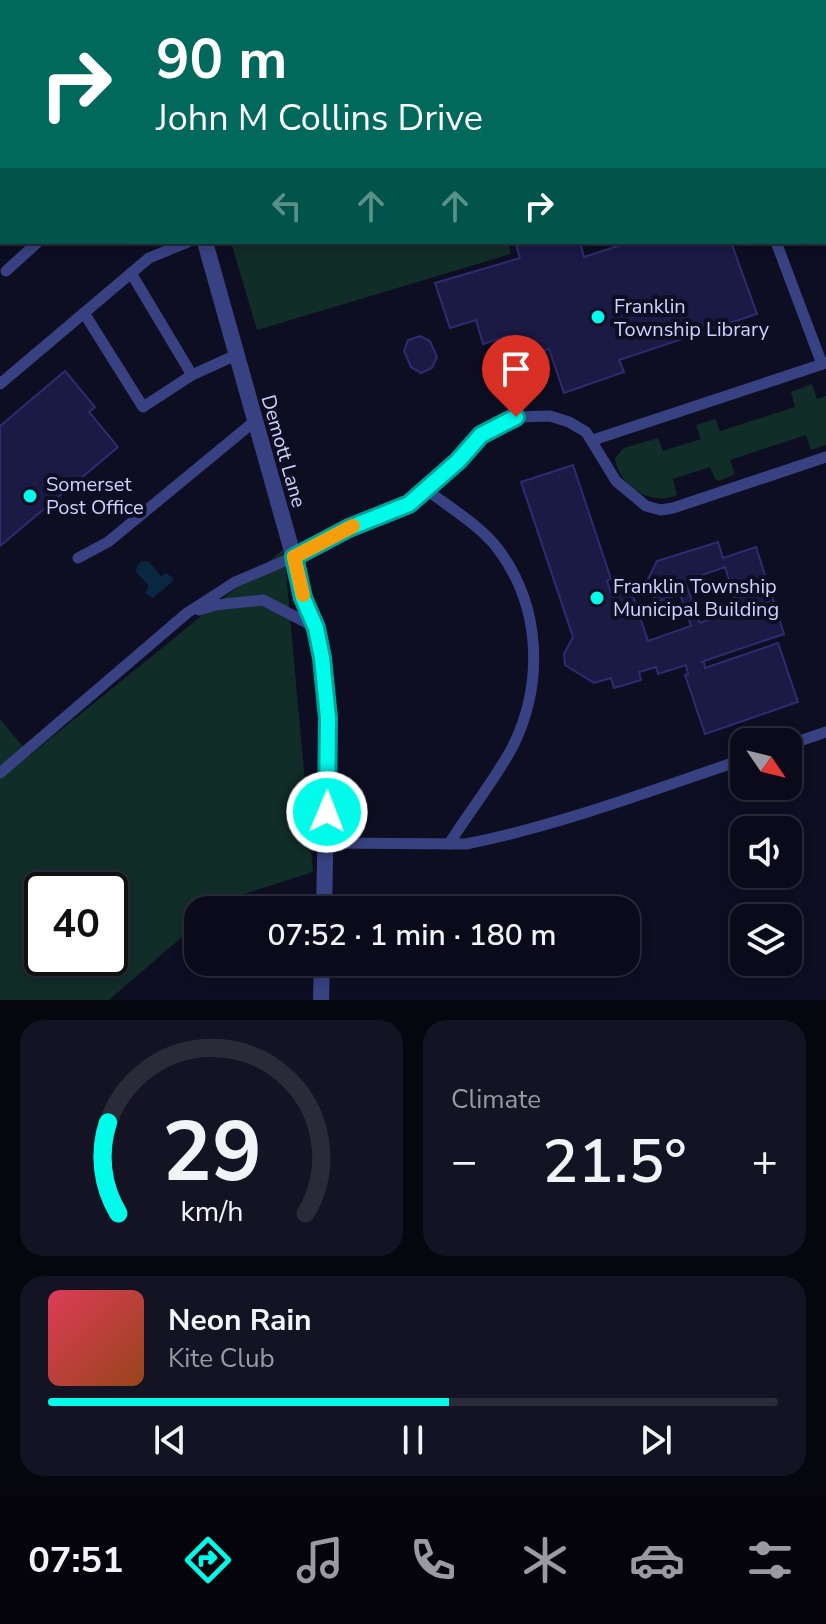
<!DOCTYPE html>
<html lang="en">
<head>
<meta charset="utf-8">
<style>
  body { margin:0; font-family:"Nunito Sans",sans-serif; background:#131323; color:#f1f3f6; height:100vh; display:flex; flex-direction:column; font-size:30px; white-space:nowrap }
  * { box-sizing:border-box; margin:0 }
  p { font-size:26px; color:#999aa2 }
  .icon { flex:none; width:44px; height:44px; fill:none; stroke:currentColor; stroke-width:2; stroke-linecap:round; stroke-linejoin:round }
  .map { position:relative; height:1000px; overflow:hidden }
  .drawer { display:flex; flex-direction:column; gap:20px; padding:20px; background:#06060e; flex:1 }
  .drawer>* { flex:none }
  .hud { position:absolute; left:0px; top:0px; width:826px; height:244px; box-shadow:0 4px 12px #0003,0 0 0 2px #2a2b39; background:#00695c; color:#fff; overflow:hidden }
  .needle { width:52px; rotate:125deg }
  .buttons { position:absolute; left:730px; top:728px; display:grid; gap:16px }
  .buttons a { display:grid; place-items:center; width:72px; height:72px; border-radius:16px; background:#0a0a1a; box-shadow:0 4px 12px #0003,0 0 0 2px #2a2b39; font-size:40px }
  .speed { position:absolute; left:24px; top:872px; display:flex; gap:16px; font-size:40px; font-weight:700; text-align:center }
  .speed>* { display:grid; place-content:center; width:104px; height:104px; border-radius:50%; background:#0a0a1a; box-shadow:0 4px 12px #0003,0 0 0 2px #2a2b39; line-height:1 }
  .speed .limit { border:4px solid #111; border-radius:12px; background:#fff; color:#111 }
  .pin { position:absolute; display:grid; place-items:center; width:68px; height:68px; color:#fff; margin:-82px -34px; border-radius:50% 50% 50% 0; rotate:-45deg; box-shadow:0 0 8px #0007 }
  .pin .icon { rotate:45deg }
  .me { position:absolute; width:88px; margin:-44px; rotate:1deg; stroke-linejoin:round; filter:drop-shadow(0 0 6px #0008) }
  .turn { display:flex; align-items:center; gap:28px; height:168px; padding:0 24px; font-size:36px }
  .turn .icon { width:104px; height:104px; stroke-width:2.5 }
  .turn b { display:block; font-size:56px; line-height:68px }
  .lanes { display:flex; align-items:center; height:76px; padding:0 24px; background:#0003; justify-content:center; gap:40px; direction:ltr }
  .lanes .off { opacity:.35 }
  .big { font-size:60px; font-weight:600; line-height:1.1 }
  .drawer .tile { flex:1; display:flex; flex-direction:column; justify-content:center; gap:12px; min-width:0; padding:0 28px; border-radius:24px; background:#131323 }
  .drawer .dial { align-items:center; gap:0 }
  .dial svg { height:208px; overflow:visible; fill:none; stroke:#2a2b39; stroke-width:7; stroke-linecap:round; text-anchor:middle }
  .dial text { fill:#f1f3f6; stroke:none }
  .song { display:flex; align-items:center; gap:24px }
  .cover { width:96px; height:96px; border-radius:12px; background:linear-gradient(135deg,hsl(350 70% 55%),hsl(20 70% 35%)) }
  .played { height:8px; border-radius:4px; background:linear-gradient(90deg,#00fbeb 55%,#2a2b39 55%) }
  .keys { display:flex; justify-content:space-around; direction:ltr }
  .heat { display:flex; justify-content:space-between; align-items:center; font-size:44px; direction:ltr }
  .drawer .tiles { flex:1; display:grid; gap:20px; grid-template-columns:1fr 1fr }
  .tile:last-child { grid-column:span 2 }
  .trip { position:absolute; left:184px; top:896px; width:456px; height:80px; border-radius:24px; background:#0a0a1a; box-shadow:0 4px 12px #0003,0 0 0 2px #2a2b39; font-weight:600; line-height:80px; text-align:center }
  .menu { display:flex; height:128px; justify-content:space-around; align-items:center; background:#04040a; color:#999aa2 }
  .menu .icon { width:56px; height:56px }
  .menu .on { color:#00fbeb }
  .menu b { font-size:36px; color:#f1f3f6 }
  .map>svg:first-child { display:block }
</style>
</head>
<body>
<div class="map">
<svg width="826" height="1000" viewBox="0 0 826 1000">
  <rect width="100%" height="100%" fill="#0e0e23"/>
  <g fill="#112d28" fill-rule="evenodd">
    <path d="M 159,0 L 451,0 L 451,2 L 160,2 Z"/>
    <path d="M 231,242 L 508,242 L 511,254 L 257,330 Z"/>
    <path d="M 812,384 L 817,399 L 826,396 L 826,445 L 811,450 L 806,435 L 730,460 L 735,474 L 719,481 L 715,479 L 710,467 L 673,479 L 677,495 C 651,507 618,485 615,458 L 624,448 L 658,438 L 663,451 L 701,439 L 696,425 L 715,419 L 720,431 L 795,407 L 791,392 Z"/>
    <path d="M 284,549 L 313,872 L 225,900 L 213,910 L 198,910 L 198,923 L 109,1000 L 0,1000 L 0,719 L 30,755 ZM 42,890 L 110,890 L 110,958 L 42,958 Z"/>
  </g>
  <path fill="#092741" d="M 142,561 L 148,561 L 161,576 L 166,573 L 173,578 L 173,581 L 153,598 L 145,593 L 149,586 L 136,572 L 137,566 Z"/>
  <g fill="#1b1a45" stroke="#2e2b71" stroke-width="2" fill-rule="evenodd">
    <path d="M 515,242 L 580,242 L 584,257 L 630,242 L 731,242 L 757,314 L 619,360 L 624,372 L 564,393 L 549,349 L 518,361 L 508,336 L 483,344 L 476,320 L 450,328 L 435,283 L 520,258 Z"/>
    <path d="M 420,336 L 430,341 L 437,357 L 432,368 L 421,373 L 411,367 L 404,351 L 408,340 Z"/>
    <path d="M 65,371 L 95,407 L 89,412 L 118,447 L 0,546 L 0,426 Z"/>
    <path d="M 573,465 L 611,579 L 607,581 L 611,593 L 630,587 L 648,641 L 691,626 L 680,594 L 656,602 L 648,579 L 657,561 L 718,542 L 723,558 L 756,547 L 784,634 L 701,662 L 704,662 L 705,668 L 778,643 L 798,702 L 705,734 L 685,675 L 688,674 L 686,665 L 658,674 L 656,667 L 639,672 L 641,680 L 614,688 L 611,678 L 594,683 L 565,665 L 564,654 L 573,637 L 521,482 ZM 725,567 L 738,609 L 700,623 L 685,581 Z"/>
  </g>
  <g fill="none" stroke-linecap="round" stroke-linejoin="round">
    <g stroke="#384283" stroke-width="11">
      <path d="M 537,0 L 538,2"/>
      <path d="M 824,153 L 826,153"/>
      <path d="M 824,196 L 826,201"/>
      <path d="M 776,242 L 822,364"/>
      <path d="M 6,271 L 38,242"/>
      <path d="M 131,273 L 192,375"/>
      <path d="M 84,313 L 143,407 L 192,375 L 236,355"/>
      <path d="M 0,384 L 149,258 L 188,242"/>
      <path d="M 593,440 L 826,363"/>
      <path d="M 427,490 C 450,508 481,526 498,549 C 541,606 544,683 513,746 C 495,780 469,812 449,844"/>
      <path d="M 78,558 L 108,542 L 255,421"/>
      <path d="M 199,610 L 215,605 L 263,600 L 315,627"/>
      <path d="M 788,745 L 826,732"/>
      <path d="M 0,773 L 187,613 L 235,582 L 294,557 L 349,528 L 409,504 L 458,461 L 481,435 L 516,417 L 550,416 L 569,422 L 586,432 L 616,481 L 646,506 L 661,510 L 673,508 L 826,457"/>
      <path d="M 326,843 L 466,844 C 561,825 653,790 744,759"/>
    </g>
    <g stroke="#384283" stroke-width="16">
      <path d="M 133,0 L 134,2"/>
      <path d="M 205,242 L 322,658 L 328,718 L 324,910"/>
      <path d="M 321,1000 L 322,962"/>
    </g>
  </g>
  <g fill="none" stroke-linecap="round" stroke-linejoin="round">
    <defs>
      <path id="route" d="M 327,812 L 328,718 L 322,658 L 316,628 L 303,598 L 294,557 L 349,528 L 409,504 L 458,461 L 481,435 L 516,417"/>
    </defs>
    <use href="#route" stroke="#00a399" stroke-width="20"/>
    <use href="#route" stroke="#00fbeb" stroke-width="14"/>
    <path stroke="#f59e0b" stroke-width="14" d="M 303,595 L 294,557 L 353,526"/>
  </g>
  <g fill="#00fbeb" stroke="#0e0e23" stroke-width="3">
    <circle cx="598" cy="317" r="8"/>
    <circle cx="30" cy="496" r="8"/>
    <circle cx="597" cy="598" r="8"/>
  </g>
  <g text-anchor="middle" stroke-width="8" stroke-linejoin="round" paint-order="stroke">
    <g font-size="20" fill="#d0d2ff" stroke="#0e0e23" text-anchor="start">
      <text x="614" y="313">Franklin<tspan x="614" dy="23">Township Library</tspan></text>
      <text x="46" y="491">Somerset<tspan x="46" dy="23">Post Office</tspan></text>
      <text x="613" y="593">Franklin Township<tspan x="613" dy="23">Municipal Building</tspan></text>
    </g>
    <g font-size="20" fill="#d0d2ff" stroke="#0e0e23">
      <text transform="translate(284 451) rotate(74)" y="7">Demott Lane</text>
    </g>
  </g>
</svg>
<div class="buttons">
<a><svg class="needle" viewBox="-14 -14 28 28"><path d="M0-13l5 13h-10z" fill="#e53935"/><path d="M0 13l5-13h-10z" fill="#999aa2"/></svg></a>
<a><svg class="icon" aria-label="sound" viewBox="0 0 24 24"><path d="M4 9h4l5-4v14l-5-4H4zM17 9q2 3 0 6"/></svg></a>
<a><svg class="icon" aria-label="layers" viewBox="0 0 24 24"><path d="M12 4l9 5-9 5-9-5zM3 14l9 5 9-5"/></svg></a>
</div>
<div class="speed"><div class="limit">40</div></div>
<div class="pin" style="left:516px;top:417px;background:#d93025"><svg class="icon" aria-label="arrive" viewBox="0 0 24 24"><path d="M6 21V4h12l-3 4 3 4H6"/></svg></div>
<svg class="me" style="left:327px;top:812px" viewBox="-20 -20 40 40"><circle r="17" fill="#00fbeb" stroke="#fff" stroke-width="3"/><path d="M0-11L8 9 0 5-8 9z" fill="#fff"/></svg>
<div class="trip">07:52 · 1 min · 180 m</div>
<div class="hud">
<div class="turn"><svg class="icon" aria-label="right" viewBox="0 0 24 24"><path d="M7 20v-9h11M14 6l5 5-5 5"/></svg><div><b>90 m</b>John M Collins Drive</div></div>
<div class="lanes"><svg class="icon off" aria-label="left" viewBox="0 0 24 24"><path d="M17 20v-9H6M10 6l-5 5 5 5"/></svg><svg class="icon off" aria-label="ahead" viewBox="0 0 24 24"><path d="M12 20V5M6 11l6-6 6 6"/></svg><svg class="icon off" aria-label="ahead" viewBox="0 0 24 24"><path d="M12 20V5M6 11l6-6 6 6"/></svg><svg class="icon" aria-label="right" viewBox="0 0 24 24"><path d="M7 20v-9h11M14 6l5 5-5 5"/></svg></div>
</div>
</div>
<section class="drawer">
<div class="tiles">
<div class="tile dial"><svg viewBox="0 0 100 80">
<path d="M14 69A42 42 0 1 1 86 69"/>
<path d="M14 69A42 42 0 0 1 10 34" stroke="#00fbeb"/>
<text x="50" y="56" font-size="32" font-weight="700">29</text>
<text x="50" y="72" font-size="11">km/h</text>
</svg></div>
<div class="tile"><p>Climate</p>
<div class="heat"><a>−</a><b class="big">21.5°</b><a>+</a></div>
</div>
<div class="tile">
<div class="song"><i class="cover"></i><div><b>Neon Rain</b><p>Kite Club</p></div></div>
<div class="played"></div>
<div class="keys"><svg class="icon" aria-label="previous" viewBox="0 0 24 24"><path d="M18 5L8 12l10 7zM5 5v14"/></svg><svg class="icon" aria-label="pause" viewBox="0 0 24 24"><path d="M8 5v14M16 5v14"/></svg><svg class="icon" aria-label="next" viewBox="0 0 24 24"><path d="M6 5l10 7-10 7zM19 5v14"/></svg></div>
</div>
</div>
</section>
<nav class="menu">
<b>07:51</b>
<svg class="icon on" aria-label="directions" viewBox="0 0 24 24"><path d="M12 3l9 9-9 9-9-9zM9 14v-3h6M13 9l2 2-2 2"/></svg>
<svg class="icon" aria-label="music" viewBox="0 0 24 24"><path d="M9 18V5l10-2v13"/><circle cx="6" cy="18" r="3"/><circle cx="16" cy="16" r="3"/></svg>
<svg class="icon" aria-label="phone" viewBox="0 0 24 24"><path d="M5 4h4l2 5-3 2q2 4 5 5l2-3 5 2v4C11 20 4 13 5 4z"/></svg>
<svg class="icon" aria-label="climate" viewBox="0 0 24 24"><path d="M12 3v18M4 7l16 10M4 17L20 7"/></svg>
<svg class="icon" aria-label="car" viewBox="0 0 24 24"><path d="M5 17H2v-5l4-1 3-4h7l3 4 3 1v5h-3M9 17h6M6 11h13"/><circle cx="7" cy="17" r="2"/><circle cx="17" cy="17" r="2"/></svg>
<svg class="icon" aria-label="filters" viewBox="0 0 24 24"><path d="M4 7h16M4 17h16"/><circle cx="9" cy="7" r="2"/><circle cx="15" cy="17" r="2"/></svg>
</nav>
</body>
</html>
